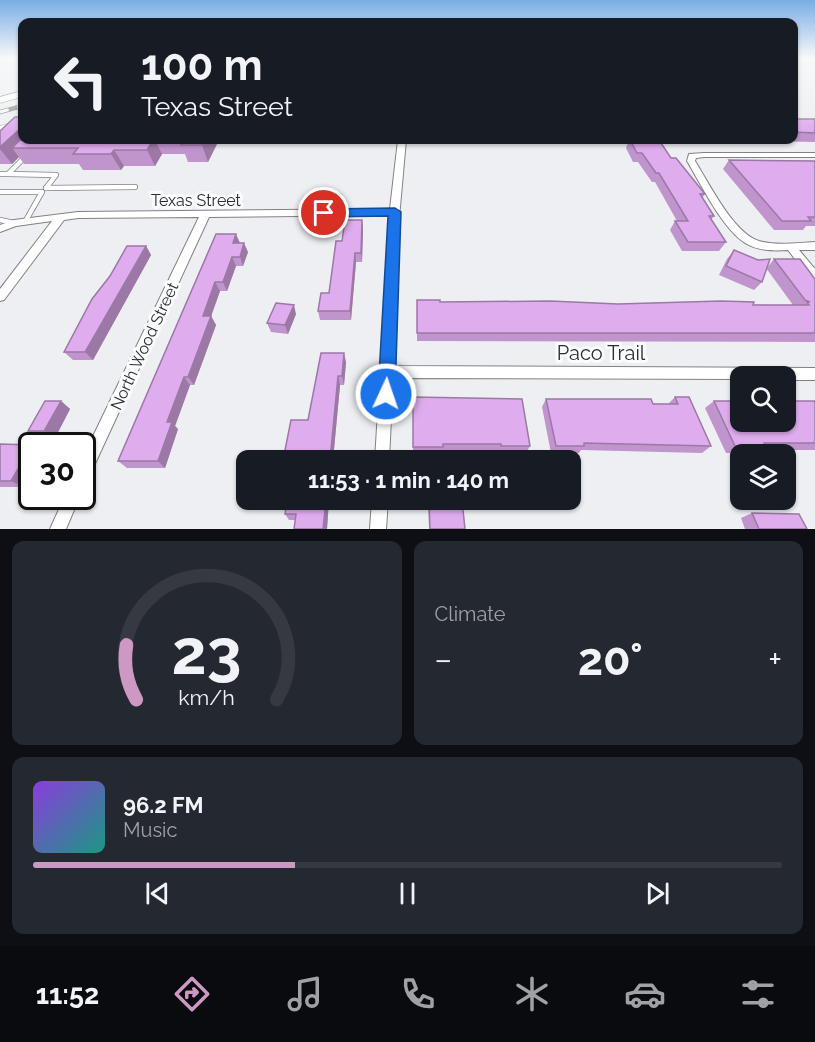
<!DOCTYPE html>
<html lang="en">
<head>
<meta charset="utf-8">
<style>
  body { margin:0; font-family:Raleway,sans-serif; background:#242831; color:#f1f3f6; height:100vh; display:flex; flex-direction:column; font-size:22px; white-space:nowrap }
  * { box-sizing:border-box; margin:0 }
  p { font-size:20px; color:#9ea1a6 }
  .icon { flex:none; width:33px; height:33px; fill:none; stroke:currentColor; stroke-width:2; stroke-linecap:round; stroke-linejoin:round }
  .map { position:relative; height:529px; overflow:hidden }
  .details { display:flex; flex-direction:column; gap:12px; padding:12px; background:#0d0f14; flex:1 }
  .details>* { flex:none }
  .guide { position:absolute; left:18px; top:18px; width:780px; height:126px; border-radius:12px; box-shadow:0 2px 4px #0004; background:#171b24; color:#f1f3f6; overflow:hidden }
  .buttons { position:absolute; left:730px; top:366px; display:grid; gap:12px }
  .buttons a { display:grid; place-items:center; width:66px; height:66px; border-radius:12px; background:#171b24; box-shadow:0 2px 4px #0004; font-size:30px }
  .speed { position:absolute; left:18px; top:432px; display:flex; gap:12px; font-size:30px; font-weight:700; text-align:center }
  .speed>* { display:grid; place-content:center; width:78px; height:78px; border-radius:50%; background:#171b24; box-shadow:0 2px 4px #0004; line-height:1 }
  .speed .limit { border:3px solid #111; border-radius:9px; background:#fff; color:#111 }
  .pin { position:absolute; display:grid; place-items:center; width:51px; height:51px; color:#fff; margin:-26px; border:3px solid #fff; border-radius:50%; box-shadow:0 2px 6px #0007 }
  .me { position:absolute; width:66px; margin:-33px; rotate:3deg; stroke-linejoin:round; filter:drop-shadow(0 0 4px #0008) }
  .turn { display:flex; align-items:center; gap:21px; height:126px; padding:0 24px; font-size:27px }
  .turn .icon { width:78px; height:78px; stroke-width:2.5 }
  .turn b { display:block; font-size:42px; line-height:51px }
  .big { font-size:45px; font-weight:700; line-height:1.1 }
  .details .tile { flex:1; display:flex; flex-direction:column; justify-content:center; gap:9px; min-width:0; padding:0 21px; border-radius:12px; background:#242831 }
  .details .dial { align-items:center; gap:0 }
  .dial svg { height:156px; overflow:visible; fill:none; stroke:#363941; stroke-width:7; stroke-linecap:round; text-anchor:middle }
  .dial text { fill:#f1f3f6; stroke:none }
  .song { display:flex; align-items:center; gap:18px }
  .cover { width:72px; height:72px; border-radius:9px; background:linear-gradient(135deg,hsl(270 70% 55%),hsl(170 70% 35%)) }
  .played { height:6px; border-radius:3px; background:linear-gradient(90deg,#cd99c2 35%,#363941 35%) }
  .keys { display:flex; justify-content:space-around; direction:ltr }
  .heat { display:flex; justify-content:space-between; align-items:center; font-size:33px; direction:ltr }
  .details .tiles { flex:1; display:grid; gap:12px; grid-template-columns:1fr 1fr }
  .tile:last-child { grid-column:span 2 }
  .trip { position:absolute; left:236px; top:450px; width:345px; height:60px; border-radius:12px; background:#171b24; box-shadow:0 2px 4px #0004; font-weight:700; line-height:60px; text-align:center }
  .tab-bar { display:flex; height:96px; justify-content:space-around; align-items:center; background:#090b0e; color:#9ea1a6 }
  .tab-bar .icon { width:42px; height:42px }
  .tab-bar .selected { color:#cd99c2 }
  .tab-bar b { font-size:27px; color:#f1f3f6 }
  .map>svg:first-child { display:block }
</style>
</head>
<body>
<div class="map">
<svg width="815" height="529" viewBox="0 0 815 529">
  <rect width="100%" height="100%" fill="#edeff2"/>
  <g fill="none" stroke-linecap="round" stroke-linejoin="round">
    <defs>
      <path id="lane-far1" d="M 0,128 L 22,121"/>
      <g id="lane">
        <path d="M 0,174 L 8,174 L 26,156"/>
        <path d="M 8,174 L 56,175 L 46,188"/>
        <path d="M 46,188 L 135,187"/>
        <path d="M 0,192 L 42,192 L 25,222"/>
        <path d="M 0,220 L 14,223"/>
      </g>
      <g id="street">
        <path d="M 398,140 L 406,140 L 399,218 L 393,366 L 815,368 L 815,380 L 786,380 L 786,376 L 741,376 L 741,379 L 393,378 L 389,460 L 375,460 L 390,215 L 209,217 L 87,481 L 82,483 L 82,459 L 199,217 L 78,218 L 64,220 L 4,300 L 0,301 L 0,289 L 52,221 L 16,226 L 0,232 L 0,225 L 14,220 L 78,212 L 390,209 Z"/>
        <path d="M 704,153 L 815,153 L 815,157 L 704,157 L 696,158 L 695,161 C 709,183 733,233 759,241 C 777,246 797,243 815,242 L 815,250 L 799,250 L 815,269 L 815,281 L 811,280 L 788,250 C 774,251 759,251 747,244 C 724,232 701,184 687,161 L 689,154 Z"/>
        <path d="M 65,496 L 80,496 L 66,529 L 50,529 Z"/>
        <path d="M 372,500 L 388,500 L 386,529 L 370,529 Z"/>
      </g>
      <path id="secondary" d="M 22,91 L 22,97 L 0,103 L 0,97 Z"/>
    </defs>
    <use href="#lane-far1" stroke="#808284" stroke-width="4.5"/>
    <use href="#lane" stroke="#808284" stroke-width="6"/>
    <use href="#street" stroke="#808284" stroke-width="2"/>
    <use href="#secondary" stroke="#808284" stroke-width="1"/>
    <use href="#lane-far1" stroke="#fff" stroke-width="4"/>
    <use href="#lane" stroke="#fff" stroke-width="4.5"/>
    <use href="#street" fill="#fff" fill-rule="evenodd"/>
    <use href="#secondary" fill="#fff" fill-rule="evenodd"/>
    <defs>
      <path id="rail" d="M 0,112 L 22,106"/>
    </defs>
    <use href="#rail" stroke="#909193" stroke-width="4.5"/>
    <use href="#rail" stroke="#fbfcff" stroke-width="3" stroke-dasharray="9" stroke-linecap="butt"/>
  </g>
  <g fill="#c094cc">
    <path d="M 794,119 L 815,119 L 815,142 L 716,140 L 794,140 Z"/>
    <path d="M 0,131 L 22,140 L 219,140 L 208,162 L 188,162 L 185,154 L 162,154 L 155,166 L 124,166 L 121,170 L 83,170 L 79,164 L 24,164 L 19,157 L 12,164 L 0,164 Z"/>
    <path d="M 629,140 L 666,140 L 660,141 L 671,158 L 705,194 L 702,198 L 714,216 L 711,220 L 726,242 L 719,251 L 682,251 L 670,230 L 675,221 L 677,221 L 655,182 L 652,182 L 638,162 L 633,162 L 626,148 Z"/>
    <path d="M 729,160 L 815,161 L 815,226 L 806,226 L 803,230 L 774,230 L 723,169 Z"/>
    <path d="M 362,220 L 363,229 L 362,262 L 356,262 L 351,320 L 320,320 L 318,311 L 329,293 L 342,241 Z"/>
    <path d="M 216,234 L 248,252 L 243,266 L 236,266 L 227,291 L 220,291 L 211,316 L 216,325 L 194,385 L 190,385 L 175,426 L 178,429 L 165,468 L 127,468 L 118,461 Z"/>
    <path d="M 146,246 L 151,255 L 93,360 L 73,360 L 64,352 Z"/>
    <path d="M 734,250 L 767,268 L 774,259 L 815,279 L 815,342 L 417,341 L 417,300 L 440,302 L 618,304 L 793,305 L 766,268 L 762,282 L 754,290 L 719,275 L 727,259 Z"/>
    <path d="M 296,314 L 288,334 L 271,332 L 267,323 Z"/>
    <path d="M 346,362 L 344,385 L 340,385 L 333,460 L 283,460 L 308,420 Z"/>
    <path d="M 413,397 L 530,446 L 526,453 L 498,453 L 498,450 L 442,450 L 442,453 L 413,453 Z"/>
    <path d="M 675,397 L 711,446 L 702,453 L 581,450 L 579,453 L 551,453 L 542,407 L 546,399 L 668,404 Z"/>
    <path d="M 61,401 L 70,409 L 55,438 L 39,438 L 28,431 Z"/>
    <path d="M 714,401 L 815,401 L 815,450 L 759,450 L 755,453 L 726,453 L 705,408 Z"/>
    <path d="M 0,444 L 32,445 L 33,446 L 32,446 L 32,472 L 24,487 L 0,487 Z"/>
    <path d="M 329,500 L 327,529 L 294,529 L 295,520 L 289,520 L 285,514 Z"/>
    <path d="M 428,500 L 462,500 L 465,529 L 429,529 Z"/>
    <path d="M 752,513 L 807,529 L 745,529 L 741,518 Z"/>
  </g>
  <g fill="#9c78a6">
    <path d="M 22,127 L 22,140 L 12,148 L 19,157 L 12,164 L 0,149 L 0,147 Z"/>
    <path d="M 153,140 L 155,140 L 162,154 L 155,166 L 147,150 Z"/>
    <path d="M 205,140 L 219,140 L 208,162 L 202,145 Z"/>
    <path d="M 114,150 L 124,166 L 121,170 L 111,154 Z"/>
    <path d="M 362,220 L 363,229 L 362,262 L 361,253 Z"/>
    <path d="M 236,234 L 240,243 L 233,243 Z"/>
    <path d="M 244,243 L 248,252 L 243,266 L 240,257 Z"/>
    <path d="M 146,246 L 151,255 L 93,360 L 85,352 Z"/>
    <path d="M 355,253 L 356,262 L 351,320 L 350,311 Z"/>
    <path d="M 232,257 L 236,266 L 227,291 L 223,282 Z"/>
    <path d="M 215,282 L 220,291 L 208,325 L 203,316 Z"/>
    <path d="M 294,305 L 296,314 L 288,334 L 285,325 Z"/>
    <path d="M 211,316 L 216,325 L 194,385 L 188,377 Z"/>
    <path d="M 344,353 L 346,362 L 344,385 L 342,376 Z"/>
    <path d="M 338,376 L 340,385 L 333,460 L 330,460 Z"/>
    <path d="M 184,377 L 190,385 L 175,426 L 178,429 L 165,468 L 158,461 L 167,422 Z"/>
    <path d="M 61,401 L 70,409 L 55,438 L 44,431 Z"/>
    <path d="M 32,445 L 33,446 L 32,446 L 32,472 L 24,487 L 11,481 Z"/>
    <path d="M 326,500 L 329,500 L 327,529 L 323,529 Z"/>
  </g>
  <g fill="#dfaced" stroke="#9c78a6" stroke-width="1.5">
    <path d="M 15,117 L 22,117 L 22,127 L 0,147 L 0,131 Z"/>
    <path d="M 794,119 L 815,119 L 815,133 L 794,132 L 794,122 L 796,122 L 794,120 Z"/>
    <path d="M 22,138 L 22,140 L 153,140 L 147,150 L 114,150 L 111,154 L 73,154 L 78,148 L 12,148 Z"/>
    <path d="M 184,140 L 205,140 L 202,145 L 181,145 Z"/>
    <path d="M 630,140 L 659,140 L 671,158 L 676,158 L 705,194 L 700,194 L 714,216 L 709,216 L 726,242 L 688,242 L 675,221 L 688,221 L 659,173 L 656,173 L 642,153 L 637,153 Z"/>
    <path d="M 729,160 L 815,161 L 815,217 L 808,217 L 811,221 L 782,221 Z"/>
    <path d="M 345,220 L 362,220 L 361,253 L 355,253 L 350,311 L 318,311 L 321,293 L 329,293 L 336,241 L 342,241 Z"/>
    <path d="M 216,234 L 236,234 L 233,243 L 244,243 L 240,257 L 232,257 L 223,282 L 215,282 L 203,316 L 211,316 L 188,377 L 184,377 L 167,422 L 172,422 L 158,461 L 118,461 Z"/>
    <path d="M 127,246 L 146,246 L 85,352 L 64,352 L 92,299 L 110,276 Z"/>
    <path d="M 734,250 L 758,260 L 770,259 L 762,282 L 726,266 Z"/>
    <path d="M 774,259 L 800,259 L 815,279 L 815,333 L 417,333 L 417,300 L 440,300 L 440,302 L 550,301 L 618,304 L 721,301 L 754,302 L 753,305 L 809,305 L 807,302 L 810,302 L 805,300 Z"/>
    <path d="M 276,303 L 294,305 L 285,325 L 267,323 Z"/>
    <path d="M 321,353 L 344,353 L 342,376 L 338,376 L 330,460 L 283,460 L 291,420 L 308,420 Z"/>
    <path d="M 413,397 L 522,399 L 530,446 L 501,446 L 501,444 L 443,444 L 443,447 L 413,447 Z"/>
    <path d="M 675,397 L 689,397 L 711,446 L 584,443 L 584,446 L 556,446 L 546,399 L 651,399 L 653,404 L 678,404 Z"/>
    <path d="M 45,401 L 61,401 L 44,431 L 28,431 Z"/>
    <path d="M 714,401 L 741,401 L 741,422 L 786,422 L 786,401 L 815,401 L 815,443 L 764,443 L 765,446 L 735,446 Z"/>
    <path d="M 0,444 L 32,445 L 11,481 L 0,481 Z"/>
    <path d="M 287,500 L 326,500 L 323,529 L 294,529 L 296,514 L 285,514 Z"/>
    <path d="M 429,500 L 462,500 L 465,529 L 430,529 Z"/>
    <path d="M 752,513 L 799,514 L 807,529 L 759,529 Z"/>
  </g>
  <linearGradient id="sky" x2="0" y2="1"><stop stop-color="#79ade5"/><stop offset="0.44" stop-color="#f7f8f9"/><stop offset="1" stop-color="#f7f8f9" stop-opacity="0"/></linearGradient>
  <rect width="815" height="132" fill="url(#sky)"/>
  <path fill="#1a73e8" stroke="#114b97" stroke-width="1.5" d="M 395,208 L 401,212 L 395,394 L 392,399 L 386,402 L 380,399 L 378,394 L 388,216 L 324,217 L 318,213 L 324,209 Z"/>
  <g text-anchor="middle" stroke-width="6" stroke-linejoin="round" paint-order="stroke">
    <g font-size="16" fill="#2d2d2e" stroke="#fbfcff">
      <text x="196" y="206">Texas Street</text>
      <text transform="translate(144 346) rotate(-65)" y="6">North Wood Street</text>
    </g>
    <g font-size="20" fill="#2d2d2e" stroke="#fbfcff">
      <text x="601" y="360">Paco Trail</text>
    </g>
  </g>
</svg>
<div class="buttons">
<a><svg class="icon" aria-label="search" viewBox="0 0 24 24"><circle cx="10" cy="10" r="6"/><path d="M15 15l6 6"/></svg></a>
<a><svg class="icon" aria-label="layers" viewBox="0 0 24 24"><path d="M12 4l9 5-9 5-9-5zM3 14l9 5 9-5"/></svg></a>
</div>
<div class="speed"><div class="limit">30</div></div>
<div class="pin" style="left:324px;top:213px;background:#d93025"><svg class="icon" aria-label="arrive" viewBox="0 0 24 24"><path d="M6 21V4h12l-3 4 3 4H6"/></svg></div>
<svg class="me" style="left:386px;top:394px" viewBox="-20 -20 40 40"><circle r="17" fill="#1a73e8" stroke="#fff" stroke-width="3"/><path d="M0-11L8 9 0 5-8 9z" fill="#fff"/></svg>
<div class="trip">11:53 · 1 min · 140 m</div>
<div class="guide">
<div class="turn"><svg class="icon" aria-label="left" viewBox="0 0 24 24"><path d="M17 20v-9H6M10 6l-5 5 5 5"/></svg><div><b>100 m</b>Texas Street</div></div>
</div>
</div>
<section class="details">
<div class="tiles">
<div class="tile dial"><svg viewBox="0 0 100 80">
<path d="M14 69A42 42 0 1 1 86 69"/>
<path d="M14 69A42 42 0 0 1 9 41" stroke="#cd99c2"/>
<text x="50" y="56" font-size="32" font-weight="700">23</text>
<text x="50" y="72" font-size="11">km/h</text>
</svg></div>
<div class="tile"><p>Climate</p>
<div class="heat"><a>−</a><b class="big">20°</b><a>+</a></div>
</div>
<div class="tile">
<div class="song"><i class="cover"></i><div><b>96.2 FM</b><p>Music</p></div></div>
<div class="played"></div>
<div class="keys"><svg class="icon" aria-label="previous" viewBox="0 0 24 24"><path d="M18 5L8 12l10 7zM5 5v14"/></svg><svg class="icon" aria-label="pause" viewBox="0 0 24 24"><path d="M8 5v14M16 5v14"/></svg><svg class="icon" aria-label="next" viewBox="0 0 24 24"><path d="M6 5l10 7-10 7zM19 5v14"/></svg></div>
</div>
</div>
</section>
<nav class="tab-bar">
<b>11:52</b>
<svg class="icon selected" aria-label="directions" viewBox="0 0 24 24"><path d="M12 3l9 9-9 9-9-9zM9 14v-3h6M13 9l2 2-2 2"/></svg>
<svg class="icon" aria-label="music" viewBox="0 0 24 24"><path d="M9 18V5l10-2v13"/><circle cx="6" cy="18" r="3"/><circle cx="16" cy="16" r="3"/></svg>
<svg class="icon" aria-label="phone" viewBox="0 0 24 24"><path d="M5 4h4l2 5-3 2q2 4 5 5l2-3 5 2v4C11 20 4 13 5 4z"/></svg>
<svg class="icon" aria-label="climate" viewBox="0 0 24 24"><path d="M12 3v18M4 7l16 10M4 17L20 7"/></svg>
<svg class="icon" aria-label="car" viewBox="0 0 24 24"><path d="M5 17H2v-5l4-1 3-4h7l3 4 3 1v5h-3M9 17h6M6 11h13"/><circle cx="7" cy="17" r="2"/><circle cx="17" cy="17" r="2"/></svg>
<svg class="icon" aria-label="filters" viewBox="0 0 24 24"><path d="M4 7h16M4 17h16"/><circle cx="9" cy="7" r="2"/><circle cx="15" cy="17" r="2"/></svg>
</nav>
</body>
</html>
